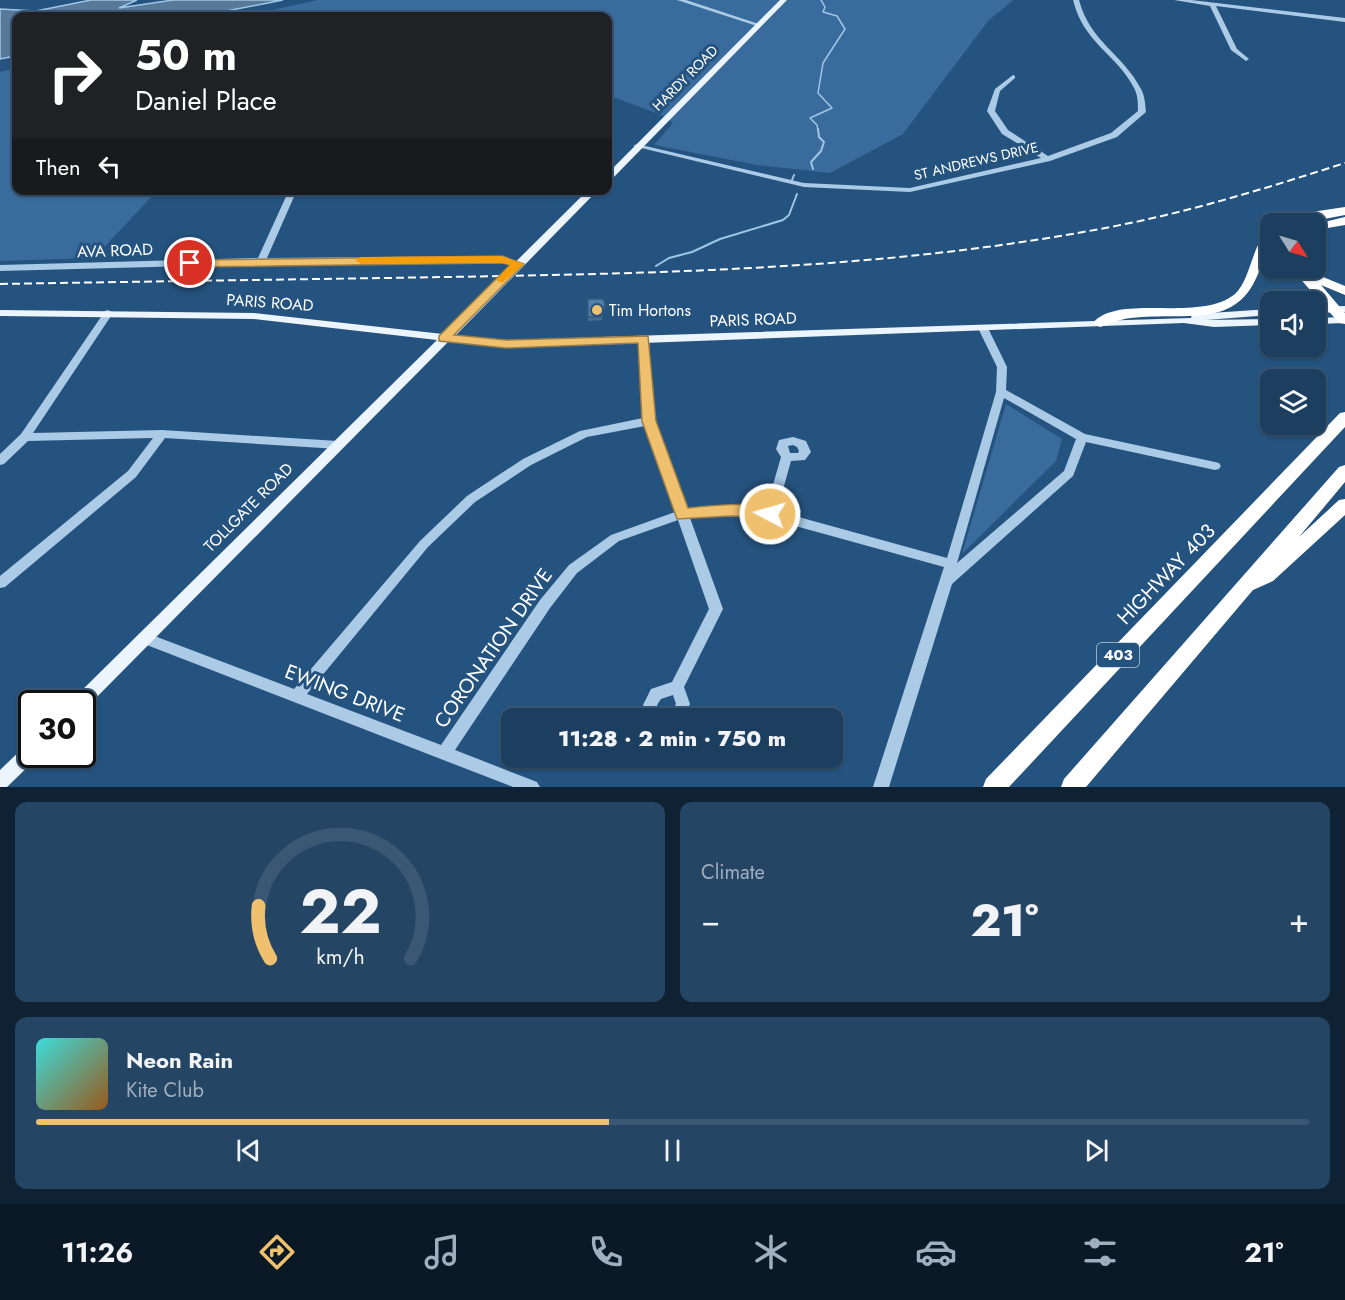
<!DOCTYPE html>
<html lang="en">
<head>
<meta charset="utf-8">
<style>
  body { margin:0; font-family:Jost,sans-serif; background:#254565; color:#f1f3f6; height:100vh; display:flex; flex-direction:column; font-size:22px; white-space:nowrap }
  * { box-sizing:border-box; margin:0 }
  p { font-size:20px; color:#a0aebd }
  .icon { flex:none; width:33px; height:33px; fill:none; stroke:currentColor; stroke-width:2; stroke-linecap:round; stroke-linejoin:round }
  .map { position:relative; height:787px; overflow:hidden }
  .drawer { display:flex; flex-direction:column; gap:15px; padding:15px; background:#0f2234; flex:1 }
  .drawer>* { flex:none }
  .top-card { position:absolute; left:12px; top:12px; width:600px; height:183px; border-radius:12px; box-shadow:0 2px 4px #0004,0 0 0 2px #3a5774; background:#202124; color:#fff; overflow:hidden }
  .needle { width:39px; rotate:127deg }
  .controls { position:absolute; left:1260px; top:213px; display:grid; gap:12px }
  .controls a { display:grid; place-items:center; width:66px; height:66px; border-radius:12px; background:#1c3e5f; box-shadow:0 2px 4px #0004,0 0 0 2px #3a5774; font-size:30px }
  .speed { position:absolute; left:18px; top:690px; display:flex; gap:12px; font-size:30px; font-weight:700; text-align:center }
  .speed>* { display:grid; place-content:center; width:78px; height:78px; border-radius:50%; background:#1c3e5f; box-shadow:0 2px 4px #0004,0 0 0 2px #3a5774; line-height:1 }
  .speed .limit { border:3px solid #111; border-radius:9px; background:#fff; color:#111 }
  .pin { position:absolute; display:grid; place-items:center; width:51px; height:51px; color:#fff; margin:-26px; border:3px solid #fff; border-radius:50%; box-shadow:0 2px 6px #0007 }
  .me { position:absolute; width:66px; margin:-33px; rotate:276deg; stroke-linejoin:round; filter:drop-shadow(0 0 4px #0008) }
  .turn { display:flex; align-items:center; gap:21px; height:126px; padding:0 24px; font-size:27px }
  .turn .icon { width:78px; height:78px; stroke-width:2.5 }
  .turn b { display:block; font-size:42px; line-height:51px }
  .then { display:flex; align-items:center; height:57px; padding:0 24px; background:#0003; gap:12px; font-size:22px }
  .big { font-size:45px; font-weight:800; line-height:1.1 }
  .drawer .tile { flex:1; display:flex; flex-direction:column; justify-content:center; gap:9px; min-width:0; padding:0 21px; border-radius:12px; background:#254565 }
  .drawer .dial { align-items:center; gap:0 }
  .dial svg { height:156px; overflow:visible; fill:none; stroke:#3a5774; stroke-width:7; stroke-linecap:round; text-anchor:middle }
  .dial text { fill:#f1f3f6; stroke:none }
  .song { display:flex; align-items:center; gap:18px }
  .cover { width:72px; height:72px; border-radius:9px; background:linear-gradient(135deg,hsl(180 70% 55%),hsl(30 70% 35%)) }
  .played { height:6px; border-radius:3px; background:linear-gradient(90deg,#efc16f 45%,#3a5774 45%) }
  .keys { display:flex; justify-content:space-around; direction:ltr }
  .heat { display:flex; justify-content:space-between; align-items:center; font-size:33px; direction:ltr }
  .drawer .tiles { flex:1; display:grid; gap:15px; grid-template-columns:1fr 1fr }
  .tile:last-child { grid-column:span 2 }
  .trip { position:absolute; left:501px; top:708px; width:342px; height:60px; border-radius:12px; background:#1c3e5f; box-shadow:0 2px 4px #0004,0 0 0 2px #3a5774; font-weight:800; line-height:60px; text-align:center }
  .tabs { display:flex; height:96px; justify-content:space-around; align-items:center; background:#0b1926; color:#a0aebd }
  .tabs .icon { width:42px; height:42px }
  .tabs .active { color:#efc16f }
  .tabs b { font-size:27px; color:#f1f3f6 }
  .map>svg:first-child { display:block }
</style>
</head>
<body>
<div class="map">
<svg width="1345" height="787" viewBox="0 0 1345 787">
  <rect width="100%" height="100%" fill="#25537f"/>
  <g fill="#396c9c">
    <path d="M 318,0 L 1013,0 L 988,21 L 903,134 L 830,173 L 757,165 L 654,145 L 673,123 L 664,116 L 608,95 L 608,16 L 245,16 Z"/>
    <path d="M 16,68 L 16,190 L 157,191 L 94,258 L 0,261 L 0,72 Z"/>
    <path d="M 1006,404 L 1062,439 L 1056,461 L 962,554 Z"/>
  </g>
  <path fill="#597999" stroke="#9fc5e7" stroke-width="1.5" d="M 91,0 L 137,0 L 119,8 L 173,0 L 283,0 L 201,16 L 16,16 L 16,56 L 0,59 L 0,9 L 36,11 Z"/>
  <g fill="none" stroke-linecap="round" stroke-linejoin="round">
    <path stroke="#9fc5e7" stroke-width="1.5" d="M 818,131 L 817,125 L 810,118 L 832,108 L 818,93 L 823,63 L 845,29 L 837,16 L 823,12 L 825,7 L 821,0"/>
    <g stroke="#9fc5e7" stroke-width="2">
      <path d="M 813,169 L 811,162 L 821,151 L 824,142 L 819,137 L 818,129"/>
      <path d="M 792,180 L 794,175"/>
      <path d="M 656,266 L 669,258 L 692,252 L 720,239 L 783,220 L 789,215 L 797,194"/>
    </g>
    <g fill="#abcae6" fill-rule="evenodd">
      <path d="M 677,0 L 686,0 L 762,25 L 757,26 Z"/>
      <path d="M 1073,0 L 1079,0 C 1090,42 1123,54 1141,89 C 1145,96 1145,104 1146,112 L 1117,137 L 1050,161 L 910,192 L 804,187 L 633,146 L 637,144 L 804,183 L 910,188 L 1041,158 L 1002,134 L 987,111 L 995,89 L 1013,75 L 1015,76 L 1015,78 L 1000,91 L 995,111 L 1008,130 L 1048,156 L 1111,133 L 1138,111 C 1138,104 1138,95 1134,88 C 1116,53 1084,44 1073,0 Z"/>
      <path d="M 1174,0 L 1191,0 L 1345,18 L 1345,22 L 1216,6 L 1237,49 L 1249,59 L 1246,61 L 1231,50 L 1210,6 Z"/>
      <path d="M 289,190 L 297,190 L 267,258 L 502,256 L 522,264 L 518,267 L 501,262 L 261,264 L 0,271 L 0,265 L 258,258 Z"/>
      <path d="M 108,310 L 113,313 L 33,433 L 162,430 L 338,441 L 342,442 L 344,445 L 342,448 L 338,449 L 165,438 L 136,477 L 5,587 L 0,588 L 0,576 L 128,471 L 153,438 L 28,441 L 4,464 L 0,465 L 0,454 L 21,434 L 105,311 Z"/>
      <path d="M 983,325 L 988,328 L 1007,367 L 1006,390 L 1085,434 L 1215,462 L 1219,463 L 1221,466 L 1219,469 L 1215,470 L 1086,442 L 1073,476 L 952,584 L 889,787 L 873,787 L 944,567 L 770,519 L 731,515 L 690,518 L 723,609 L 684,687 L 690,704 L 683,718 L 649,718 L 643,705 L 651,689 L 672,682 L 709,609 L 678,520 L 619,541 L 577,573 L 550,608 L 455,750 L 537,782 L 540,787 L 513,787 L 139,642 L 137,638 L 139,634 L 144,632 L 294,689 L 420,541 L 467,496 L 523,459 L 580,431 L 643,418 L 639,339 L 644,336 L 649,339 L 654,421 L 686,509 L 731,505 L 766,509 L 781,457 L 776,449 L 779,440 L 793,437 L 806,441 L 811,452 L 805,460 L 791,461 L 777,511 L 947,558 L 996,392 L 997,367 L 978,328 ZM 1004,398 L 1076,439 L 1064,471 L 957,563 ZM 645,426 L 675,512 L 611,535 L 569,565 L 540,600 L 441,745 L 307,694 L 428,547 L 475,502 L 531,465 L 587,437 ZM 793,445 L 797,447 L 799,451 L 798,453 L 790,453 L 788,446 ZM 673,695 L 676,704 L 674,708 L 659,708 L 657,705 L 661,699 Z"/>
    </g>
    <g fill="#ecf4fd" fill-rule="evenodd">
      <path d="M 780,0 L 787,0 L 611,180 L 608,181 L 608,173 Z"/>
      <path d="M 588,190 L 598,190 L 456,335 L 506,340 L 1191,318 L 1192,315 L 1196,314 L 1270,309 L 1270,315 L 1206,320 L 1270,319 L 1270,325 L 1214,327 L 1184,323 L 506,348 L 449,341 L 85,709 L 82,710 L 82,704 L 71,704 L 73,699 L 437,340 L 253,319 L 0,316 L 0,310 L 253,313 L 443,334 Z"/>
      <path d="M 1345,306 L 1345,312 L 1316,313 L 1316,307 Z"/>
      <path d="M 1345,317 L 1345,323 L 1316,324 L 1316,318 Z"/>
      <path d="M 32,743 L 32,754 L 39,754 L 38,757 L 7,787 L 0,787 L 0,770 L 26,745 Z"/>
    </g>
    <g fill="#fff" fill-rule="evenodd">
      <path d="M 1345,207 L 1345,215 L 1298,224 L 1280,224 L 1305,213 Z"/>
      <path d="M 1345,217 L 1345,225 L 1316,230 L 1316,224 Z"/>
      <path d="M 1270,231 C 1271,242 1266,251 1262,262 C 1242,333 1188,311 1131,318 C 1119,319 1111,324 1100,327 L 1093,323 C 1118,293 1200,323 1235,294 C 1250,280 1251,250 1266,232 Z"/>
      <path d="M 1301,268 L 1345,286 L 1345,295 L 1321,285 L 1345,313 L 1345,324 L 1339,323 L 1297,275 L 1296,272 Z"/>
      <path d="M 1345,412 L 1345,427 L 1009,787 L 983,787 L 986,779 L 1340,413 Z"/>
      <path d="M 1345,465 L 1345,482 L 1299,537 L 1339,500 L 1345,499 L 1345,515 L 1273,581 L 1253,590 L 1086,787 L 1061,787 L 1064,779 L 1339,467 Z"/>
    </g>
    <path stroke="#fff" stroke-width="2" stroke-dasharray="8 4" stroke-linecap="butt" d="M 0,284 C 168,281 336,279 504,276 C 715,272 928,265 1135,222 C 1206,207 1276,185 1345,163"/>
  </g>
  <path fill="#466d92" d="M 588,299 L 605,304 L 605,307 L 602,320 L 588,321 Z"/>
  <path fill="#517faa" stroke="#395977" stroke-width="1.5" d="M 588,299 L 603,299 L 605,304 L 602,317 L 588,317 Z"/>
  <path fill="#efc16f" stroke="#9b7d48" stroke-width="1.5" d="M 502,256 L 524,264 L 454,335 L 506,340 L 648,336 L 656,421 L 688,508 C 705,506 769,499 777,514 L 775,518 L 731,516 L 677,519 L 642,421 L 638,343 L 506,348 L 439,341 L 439,336 L 510,265 L 502,263 L 190,267 L 184,263 L 190,260 Z"/>
  <path fill="#f59e0b" d="M 502,256 L 524,264 L 502,283 L 496,280 L 510,265 L 502,263 L 361,264 L 355,260 L 361,257 Z"/>
  <circle fill="#efc16f" stroke="#25537f" stroke-width="2" cx="597" cy="310" r="6"/>
  <g text-anchor="middle" stroke-width="6" stroke-linejoin="round" paint-order="stroke">
    <g font-size="14" fill="#fff" stroke="#25537f">
      <text transform="translate(685 78) rotate(-45)" y="5">HARDY ROAD</text>
      <text transform="translate(976 161) rotate(-13)" y="5">ST ANDREWS DRIVE</text>
    </g>
    <rect fill="#25537f" stroke="#becbd9" stroke-width="1.5" x="1097" y="643" width="42" height="24" rx="4.5"/>
    <g font-size="15" font-weight="bold" fill="#fff">
      <text x="1118" y="660">403</text>
    </g>
    <g font-size="16" fill="#fff" stroke="#25537f">
      <text transform="translate(115 250) rotate(-2)" y="6">AVA ROAD</text>
      <text transform="translate(270 302) rotate(4)" y="6">PARIS ROAD</text>
      <text transform="translate(753 319) rotate(-2)" y="6">PARIS ROAD</text>
      <text transform="translate(248 507) rotate(-45)" y="6">TOLLGATE ROAD</text>
    </g>
    <g font-size="16" fill="#fff" stroke="#25537f" text-anchor="start">
      <text x="609" y="316">Tim Hortons</text>
    </g>
    <g font-size="20" fill="#fff" stroke="#25537f">
      <text transform="translate(1166 574) rotate(-46)" y="7">HIGHWAY 403</text>
      <text transform="translate(493 648) rotate(-55)" y="7">CORONATION DRIVE</text>
      <text transform="translate(345 693) rotate(21)" y="7">EWING DRIVE</text>
    </g>
  </g>
</svg>
<div class="controls">
<a><svg class="needle" viewBox="-14 -14 28 28"><path d="M0-13l5 13h-10z" fill="#e53935"/><path d="M0 13l5-13h-10z" fill="#a0aebd"/></svg></a>
<a><svg class="icon" aria-label="sound" viewBox="0 0 24 24"><path d="M4 9h4l5-4v14l-5-4H4zM17 9q2 3 0 6"/></svg></a>
<a><svg class="icon" aria-label="layers" viewBox="0 0 24 24"><path d="M12 4l9 5-9 5-9-5zM3 14l9 5 9-5"/></svg></a>
</div>
<div class="speed"><div class="limit">30</div></div>
<div class="pin" style="left:190px;top:263px;background:#d93025"><svg class="icon" aria-label="arrive" viewBox="0 0 24 24"><path d="M6 21V4h12l-3 4 3 4H6"/></svg></div>
<svg class="me" style="left:770px;top:514px" viewBox="-20 -20 40 40"><circle r="17" fill="#efc16f" stroke="#fff" stroke-width="3"/><path d="M0-11L8 9 0 5-8 9z" fill="#fff"/></svg>
<div class="trip">11:28 · 2 min · 750 m</div>
<div class="top-card">
<div class="turn"><svg class="icon" aria-label="right" viewBox="0 0 24 24"><path d="M7 20v-9h11M14 6l5 5-5 5"/></svg><div><b>50 m</b>Daniel Place</div></div>
<div class="then">Then<svg class="icon" aria-label="left" viewBox="0 0 24 24"><path d="M17 20v-9H6M10 6l-5 5 5 5"/></svg></div>
</div>
</div>
<section class="drawer">
<div class="tiles">
<div class="tile dial"><svg viewBox="0 0 100 80">
<path d="M14 69A42 42 0 1 1 86 69"/>
<path d="M14 69A42 42 0 0 1 8 42" stroke="#efc16f"/>
<text x="50" y="56" font-size="32" font-weight="700">22</text>
<text x="50" y="72" font-size="11">km/h</text>
</svg></div>
<div class="tile"><p>Climate</p>
<div class="heat"><a>−</a><b class="big">21°</b><a>+</a></div>
</div>
<div class="tile">
<div class="song"><i class="cover"></i><div><b>Neon Rain</b><p>Kite Club</p></div></div>
<div class="played"></div>
<div class="keys"><svg class="icon" aria-label="previous" viewBox="0 0 24 24"><path d="M18 5L8 12l10 7zM5 5v14"/></svg><svg class="icon" aria-label="pause" viewBox="0 0 24 24"><path d="M8 5v14M16 5v14"/></svg><svg class="icon" aria-label="next" viewBox="0 0 24 24"><path d="M6 5l10 7-10 7zM19 5v14"/></svg></div>
</div>
</div>
</section>
<nav class="tabs">
<b>11:26</b>
<svg class="icon active" aria-label="directions" viewBox="0 0 24 24"><path d="M12 3l9 9-9 9-9-9zM9 14v-3h6M13 9l2 2-2 2"/></svg>
<svg class="icon" aria-label="music" viewBox="0 0 24 24"><path d="M9 18V5l10-2v13"/><circle cx="6" cy="18" r="3"/><circle cx="16" cy="16" r="3"/></svg>
<svg class="icon" aria-label="phone" viewBox="0 0 24 24"><path d="M5 4h4l2 5-3 2q2 4 5 5l2-3 5 2v4C11 20 4 13 5 4z"/></svg>
<svg class="icon" aria-label="climate" viewBox="0 0 24 24"><path d="M12 3v18M4 7l16 10M4 17L20 7"/></svg>
<svg class="icon" aria-label="car" viewBox="0 0 24 24"><path d="M5 17H2v-5l4-1 3-4h7l3 4 3 1v5h-3M9 17h6M6 11h13"/><circle cx="7" cy="17" r="2"/><circle cx="17" cy="17" r="2"/></svg>
<svg class="icon" aria-label="filters" viewBox="0 0 24 24"><path d="M4 7h16M4 17h16"/><circle cx="9" cy="7" r="2"/><circle cx="15" cy="17" r="2"/></svg>
<b>21°</b>
</nav>
</body>
</html>
